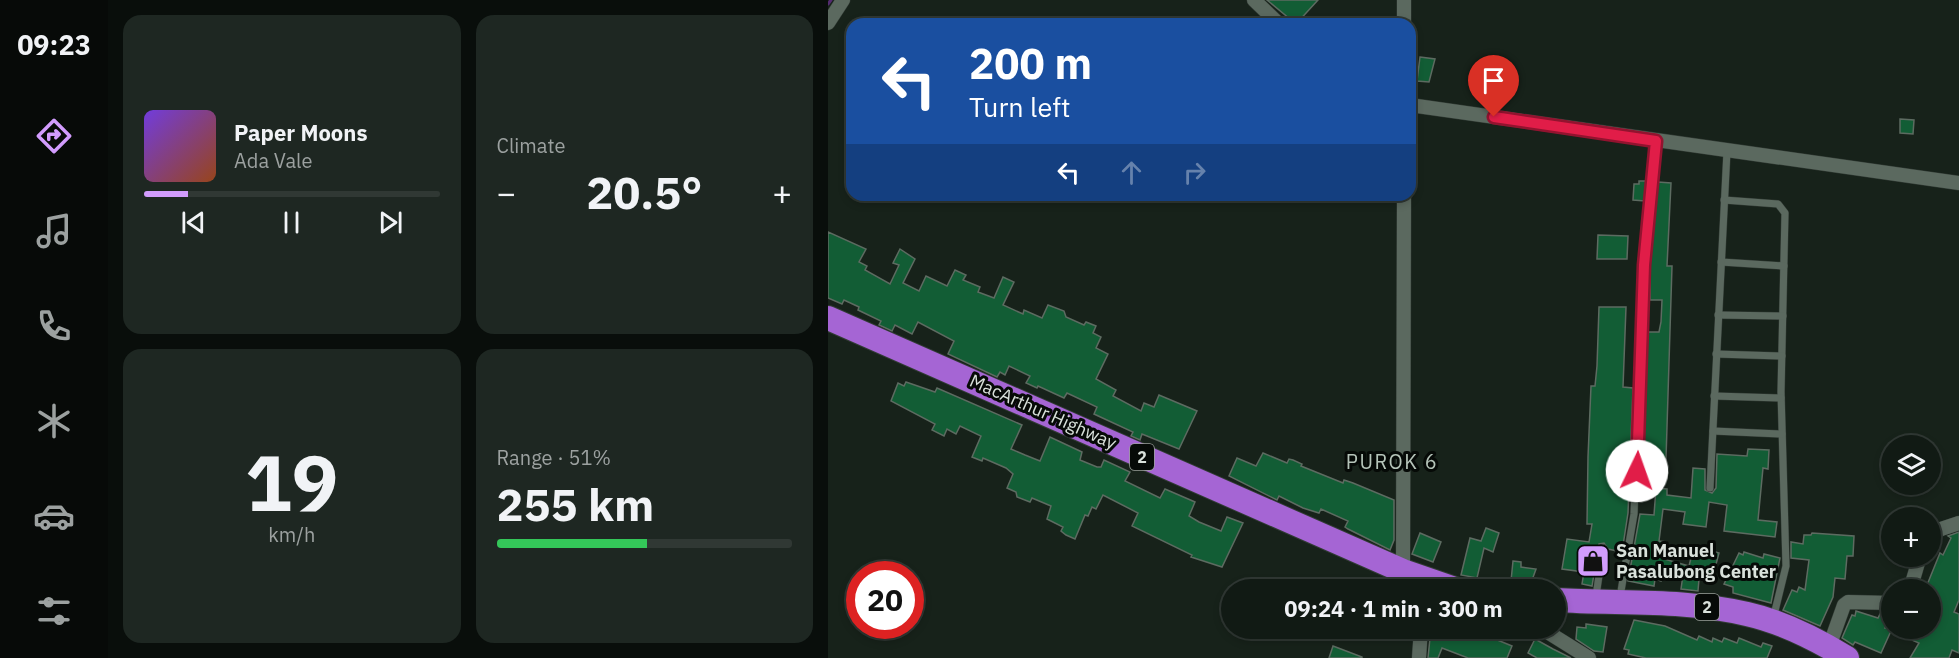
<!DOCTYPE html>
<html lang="en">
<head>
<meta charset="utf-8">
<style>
  body { margin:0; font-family:"IBM Plex Sans",sans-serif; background:#1e2722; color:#f1f3f6; height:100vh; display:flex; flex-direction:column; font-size:22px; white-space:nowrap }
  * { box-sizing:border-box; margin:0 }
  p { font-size:20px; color:#9ca1a0 }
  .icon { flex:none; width:33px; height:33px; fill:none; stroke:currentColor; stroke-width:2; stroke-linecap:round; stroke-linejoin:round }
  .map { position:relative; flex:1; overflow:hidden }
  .panel { display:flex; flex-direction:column; gap:15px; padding:15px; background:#090e0b; width:720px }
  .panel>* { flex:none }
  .banner { position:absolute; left:18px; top:18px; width:570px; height:183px; border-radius:18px; box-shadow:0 3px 9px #0003,0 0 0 2px #303834; background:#1a4fa0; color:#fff; overflow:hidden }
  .buttons { position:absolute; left:1053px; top:435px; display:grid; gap:12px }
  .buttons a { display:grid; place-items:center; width:60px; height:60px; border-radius:50%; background:#111a14; box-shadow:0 3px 9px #0003,0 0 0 2px #303834; font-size:30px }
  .speed { position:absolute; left:18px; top:561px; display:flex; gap:12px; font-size:30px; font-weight:700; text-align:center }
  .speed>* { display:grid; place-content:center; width:78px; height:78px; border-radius:50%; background:#111a14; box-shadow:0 3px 9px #0003,0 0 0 2px #303834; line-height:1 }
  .speed .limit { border:9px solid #d22; background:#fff; color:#111 }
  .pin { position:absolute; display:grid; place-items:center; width:51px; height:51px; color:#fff; margin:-62px -26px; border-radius:50% 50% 50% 0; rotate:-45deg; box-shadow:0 0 6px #0007 }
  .pin .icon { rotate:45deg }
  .me { position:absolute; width:66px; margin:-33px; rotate:3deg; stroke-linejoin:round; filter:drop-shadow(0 0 4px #0008) }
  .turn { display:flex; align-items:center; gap:21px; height:126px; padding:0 24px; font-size:27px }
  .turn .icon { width:78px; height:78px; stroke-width:2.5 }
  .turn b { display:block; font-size:42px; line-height:51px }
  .lanes { display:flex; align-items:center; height:57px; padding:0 24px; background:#0003; justify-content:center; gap:30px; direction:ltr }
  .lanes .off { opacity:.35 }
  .big { font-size:45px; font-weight:700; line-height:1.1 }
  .panel .card { flex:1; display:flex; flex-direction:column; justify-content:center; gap:9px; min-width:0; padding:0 21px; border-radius:18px; background:#1e2722 }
  .panel .dial { align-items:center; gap:0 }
  .dial b { font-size:78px; line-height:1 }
  .song { display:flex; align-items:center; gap:18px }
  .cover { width:72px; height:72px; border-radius:9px; background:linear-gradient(135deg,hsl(260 70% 55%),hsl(20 70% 35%)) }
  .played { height:6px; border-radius:3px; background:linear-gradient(90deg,#d29cfd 15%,#303834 15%) }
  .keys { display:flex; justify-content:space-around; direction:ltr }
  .heat { display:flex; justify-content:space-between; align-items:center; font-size:33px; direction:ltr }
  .charge { height:9px; border-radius:4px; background:linear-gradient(90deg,#34c759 51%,#303834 0) }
  .panel .tiles { flex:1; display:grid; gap:15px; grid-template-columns:repeat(2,1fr) }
  .trip { position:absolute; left:393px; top:579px; width:345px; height:60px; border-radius:30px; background:#111a14; box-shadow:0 3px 9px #0003,0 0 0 2px #303834; font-weight:700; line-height:60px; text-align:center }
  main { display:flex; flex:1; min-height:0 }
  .tabs { display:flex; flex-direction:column; width:108px; justify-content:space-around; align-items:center; background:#070a08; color:#9ca1a0 }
  .tabs .icon { width:42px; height:42px }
  .tabs .active { color:#d29cfd }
  .tabs b { font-size:27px; color:#f1f3f6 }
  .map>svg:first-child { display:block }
</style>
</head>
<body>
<main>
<nav class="tabs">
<b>09:23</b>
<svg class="icon active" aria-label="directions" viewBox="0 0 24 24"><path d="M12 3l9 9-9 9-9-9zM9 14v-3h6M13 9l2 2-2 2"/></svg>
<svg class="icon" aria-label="music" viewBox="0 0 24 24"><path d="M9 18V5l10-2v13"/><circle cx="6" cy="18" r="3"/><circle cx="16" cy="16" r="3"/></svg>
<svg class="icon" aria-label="phone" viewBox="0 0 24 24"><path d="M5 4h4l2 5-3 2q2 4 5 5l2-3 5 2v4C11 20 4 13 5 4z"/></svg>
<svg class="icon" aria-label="climate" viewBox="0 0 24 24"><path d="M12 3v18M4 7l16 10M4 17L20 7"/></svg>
<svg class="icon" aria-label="car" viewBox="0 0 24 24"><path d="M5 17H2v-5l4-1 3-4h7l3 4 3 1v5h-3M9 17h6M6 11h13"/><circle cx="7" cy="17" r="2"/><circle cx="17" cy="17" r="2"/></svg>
<svg class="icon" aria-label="filters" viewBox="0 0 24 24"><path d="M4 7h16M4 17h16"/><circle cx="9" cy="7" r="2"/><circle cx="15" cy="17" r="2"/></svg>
</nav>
<section class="panel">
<div class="tiles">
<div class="card">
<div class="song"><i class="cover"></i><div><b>Paper Moons</b><p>Ada Vale</p></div></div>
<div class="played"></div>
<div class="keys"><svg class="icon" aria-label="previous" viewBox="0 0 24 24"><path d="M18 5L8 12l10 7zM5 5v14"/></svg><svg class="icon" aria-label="pause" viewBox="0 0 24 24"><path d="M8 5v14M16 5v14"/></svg><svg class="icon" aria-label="next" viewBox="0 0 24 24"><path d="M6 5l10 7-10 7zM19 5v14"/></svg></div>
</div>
<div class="card"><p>Climate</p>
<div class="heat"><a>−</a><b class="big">20.5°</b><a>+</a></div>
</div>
<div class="card dial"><b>19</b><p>km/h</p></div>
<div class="card"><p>Range · 51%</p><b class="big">255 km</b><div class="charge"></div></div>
</div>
</section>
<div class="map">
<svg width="1131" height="658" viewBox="0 0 1131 658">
  <rect width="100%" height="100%" fill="#17221a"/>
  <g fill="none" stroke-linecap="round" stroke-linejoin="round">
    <path stroke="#542a71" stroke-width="3" d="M 0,4 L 3,0"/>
  </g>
  <g fill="#125d35" stroke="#5d6b61" stroke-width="1.5">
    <path d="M 439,0 L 490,0 L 468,24 Z"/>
    <path d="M 592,57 L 607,59 L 601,82 L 589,81 Z"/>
    <path d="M 1072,119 L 1086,120 L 1085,134 L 1072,133 Z"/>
    <path d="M 811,181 L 818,181 L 817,201 L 805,200 L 806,184 L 811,184 Z"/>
    <path d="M 830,182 L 843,183 L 839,266 L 844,266 L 838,459 L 814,455 L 819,332 L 831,332 L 833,322 L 834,300 L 822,300 L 822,261 Z"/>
    <path d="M 0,232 L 38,249 L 31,262 L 39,266 L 37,270 L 62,284 L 71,265 L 65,263 L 72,249 L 87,259 L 75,283 L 91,291 L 98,276 L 119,286 L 127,270 L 138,275 L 135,280 L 152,287 L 150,292 L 166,298 L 175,277 L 186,282 L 175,305 L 195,314 L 196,310 L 214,318 L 220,305 L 236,311 L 238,317 L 256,325 L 258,322 L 268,326 L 265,333 L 273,337 L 268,348 L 280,354 L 268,379 L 288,390 L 285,396 L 313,411 L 316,403 L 326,407 L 331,395 L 369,411 L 351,449 L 314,434 L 312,440 L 303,436 L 305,432 L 266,414 L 269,407 L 239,393 L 236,398 L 210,386 L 209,388 L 198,383 L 202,376 L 181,366 L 177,375 L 172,372 L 169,377 L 120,354 L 126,341 L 90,322 L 84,334 L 67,325 L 64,331 L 51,325 L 53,321 L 30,310 L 31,307 L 16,300 L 14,304 L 0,298 Z"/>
    <path d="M 770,235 L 800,236 L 799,259 L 769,259 Z"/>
    <path d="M 771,307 L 798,307 L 795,387 L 805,388 L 800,513 L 794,552 L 780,549 L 776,543 L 771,544 L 764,586 L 754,584 L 756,572 L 734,569 L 739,539 L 761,542 L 764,524 L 759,524 L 760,457 L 763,386 L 767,386 L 769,366 Z"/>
    <path d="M 78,382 L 107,392 L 109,388 L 194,425 L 183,449 L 197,455 L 212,461 L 222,437 L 254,452 L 252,460 L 269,467 L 273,467 L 276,460 L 302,472 L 297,481 L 332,498 L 337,489 L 367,502 L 361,516 L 371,522 L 393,531 L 399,517 L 415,523 L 394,567 L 363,557 L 364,555 L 304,526 L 310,513 L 275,495 L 268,509 L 264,507 L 260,516 L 257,515 L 247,539 L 238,535 L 233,531 L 235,527 L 219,519 L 223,506 L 204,498 L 202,502 L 189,497 L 188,492 L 179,488 L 185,474 L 178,468 L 155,458 L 154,461 L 144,457 L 153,436 L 132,426 L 128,434 L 119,429 L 116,436 L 104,430 L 107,424 L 63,401 L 70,383 L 76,386 Z"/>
    <path d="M 920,449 L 941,450 L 940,469 L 935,468 L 930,520 L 949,522 L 947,537 L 896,531 L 899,505 L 881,502 L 878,527 L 855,524 L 857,512 L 835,509 L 831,541 L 838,542 L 836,559 L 861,566 L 866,546 L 891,553 L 883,583 L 871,579 L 870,591 L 853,589 L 855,575 L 835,571 L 833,581 L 827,579 L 826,586 L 800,581 L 812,514 L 826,515 L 828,488 L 839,489 L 839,495 L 863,498 L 865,468 L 877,469 L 877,490 L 884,493 L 888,488 L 889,454 L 919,456 Z"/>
    <path d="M 435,453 L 459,463 L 461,459 L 465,460 L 474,464 L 473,466 L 515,483 L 516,480 L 525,483 L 566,500 L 566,540 L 562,550 L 520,529 L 517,527 L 520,521 L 493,509 L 491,513 L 475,508 L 451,496 L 449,500 L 401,476 L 409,458 L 428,466 Z"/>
    <path d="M 658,528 L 671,533 L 665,552 L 656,548 L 649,578 L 633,575 L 642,538 L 653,541 Z"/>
    <path d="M 1131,532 L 1131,600 L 1126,612 L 1131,614 L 1131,653 L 1124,650 L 1121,658 L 1082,658 L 1091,643 L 1063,631 L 1053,653 L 1027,642 L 1025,645 L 1014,638 L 1024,615 L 1027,616 L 1028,611 L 1050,618 L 1053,612 L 1064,612 L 1057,628 L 1102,628 L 1102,590 L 1097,590 L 1112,553 L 1115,555 L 1123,538 L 1120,536 Z"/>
    <path d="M 592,533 L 613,542 L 605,562 L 584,554 Z"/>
    <path d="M 984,533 L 1026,536 L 1025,556 L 1019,556 L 1017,579 L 1007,578 L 1005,597 L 992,626 L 955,610 L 964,590 L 969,592 L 971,587 L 977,590 L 981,560 L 963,558 L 963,542 L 975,544 L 976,535 L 983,535 Z"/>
    <path d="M 916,552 L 935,558 L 936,554 L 952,558 L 943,603 L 905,593 L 905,587 L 896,584 L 911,553 L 915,555 Z"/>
    <path d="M 685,561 L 693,562 L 693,567 L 708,569 L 703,583 L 683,581 Z"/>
    <path d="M 806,620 L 837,626 L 869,640 L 871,636 L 884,642 L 885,638 L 894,642 L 896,638 L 909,643 L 911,638 L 933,647 L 935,643 L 944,646 L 939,658 L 818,658 L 800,654 L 801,650 L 796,649 Z"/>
    <path d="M 758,624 L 779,627 L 775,652 L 766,651 L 748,639 L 749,627 L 758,628 Z"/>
    <path d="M 603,628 L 640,628 L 684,646 L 679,658 L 640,658 L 614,648 L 610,658 L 600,658 Z"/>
    <path d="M 707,639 L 725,649 L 743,658 L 709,658 L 700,653 Z"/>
    <path d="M 505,646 L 534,657 L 534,658 L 501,658 Z"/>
  </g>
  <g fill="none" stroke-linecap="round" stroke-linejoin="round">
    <defs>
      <g id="lane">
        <path d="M 896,200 L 950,204 L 957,213 L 953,392 L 958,566 L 945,619"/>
        <path d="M 893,262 L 956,266"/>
        <path d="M 890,315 L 955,316"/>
        <path d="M 888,354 L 954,356"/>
        <path d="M 886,396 L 953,398"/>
        <path d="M 885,431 L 954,434"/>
        <path d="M 882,488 L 899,151"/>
        <path d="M 768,596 L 775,548"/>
        <path d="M 792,597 L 806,514 L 816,265 L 828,140"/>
      </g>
      <g id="street">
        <path d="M 426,0 L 451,24"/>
        <path d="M 576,0 L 576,24"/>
        <path d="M 0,23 L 15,0"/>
        <path d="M 582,105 L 1131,183"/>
        <path d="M 1102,536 L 1113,529 L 1131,523"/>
        <path d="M 575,571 L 576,195"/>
        <path d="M 1082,590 L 1092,556"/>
        <path d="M 713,628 L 761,658"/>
        <path d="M 1001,647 L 1016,605 L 1020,602 L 1064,603"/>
        <path d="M 591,658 L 593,628"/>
      </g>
      <g id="highway">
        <path d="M 0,318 L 575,571 L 630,590"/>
        <path d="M 728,600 C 791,604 857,599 919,614 C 955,622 988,639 1019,658"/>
      </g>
    </defs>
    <use href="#lane" stroke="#323b35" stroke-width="8"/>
    <use href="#street" stroke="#323b35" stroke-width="15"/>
    <use href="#highway" stroke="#323b35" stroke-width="26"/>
    <use href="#lane" stroke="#5b695f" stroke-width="7"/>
    <use href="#street" stroke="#5b695f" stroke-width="14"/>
    <use href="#highway" stroke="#a565d4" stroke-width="24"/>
  </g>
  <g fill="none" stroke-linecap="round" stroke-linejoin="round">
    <defs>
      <path id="route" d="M 666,117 L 828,141 L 816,265 L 809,471"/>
    </defs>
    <use href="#route" stroke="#92132f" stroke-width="15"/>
    <use href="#route" stroke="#e11d48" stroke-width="10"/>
  </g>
  <defs>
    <symbol id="shop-square" viewBox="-11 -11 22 22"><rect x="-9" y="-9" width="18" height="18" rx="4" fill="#d29cfd" stroke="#060a07"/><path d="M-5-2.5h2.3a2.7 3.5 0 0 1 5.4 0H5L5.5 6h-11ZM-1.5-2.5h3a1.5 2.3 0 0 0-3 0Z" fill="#111"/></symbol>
  </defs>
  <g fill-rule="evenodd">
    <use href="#shop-square" x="746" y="542" width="38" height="38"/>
  </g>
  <g text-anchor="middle" stroke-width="6" stroke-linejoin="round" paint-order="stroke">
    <g fill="#060a07" stroke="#9aa09b" stroke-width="1.5">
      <rect x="302" y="444" width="24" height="26" rx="4.5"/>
      <rect x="867" y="594" width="24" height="26" rx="4.5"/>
    </g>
    <g font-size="16" font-weight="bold" fill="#d9e1db">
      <text x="314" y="463">2</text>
      <text x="879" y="613">2</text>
    </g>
    <g font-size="18" fill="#d9e1db" stroke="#060a07">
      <text transform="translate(215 412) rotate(24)" y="6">MacArthur Highway</text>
    </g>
    <g font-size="18" font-weight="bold" fill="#d9e1db" stroke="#060a07" text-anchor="start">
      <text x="788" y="557">San Manuel<tspan x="788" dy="21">Pasalubong Center</tspan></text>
    </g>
    <g font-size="20" letter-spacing="1.5" fill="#b5c4b9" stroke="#060a07">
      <text x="564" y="469">PUROK 6</text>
    </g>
  </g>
</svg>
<div class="buttons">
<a><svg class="icon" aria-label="layers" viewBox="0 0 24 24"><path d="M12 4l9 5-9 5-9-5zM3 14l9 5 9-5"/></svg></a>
<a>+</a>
<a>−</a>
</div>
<div class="speed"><div class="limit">20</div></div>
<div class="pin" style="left:666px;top:117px;background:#d93025"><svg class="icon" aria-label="arrive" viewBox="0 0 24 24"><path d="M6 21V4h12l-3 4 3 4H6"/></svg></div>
<svg class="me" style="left:809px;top:471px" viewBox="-20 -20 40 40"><circle r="19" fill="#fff"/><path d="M0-13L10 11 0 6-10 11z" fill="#e11d48"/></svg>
<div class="trip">09:24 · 1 min · 300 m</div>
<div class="banner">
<div class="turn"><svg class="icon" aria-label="left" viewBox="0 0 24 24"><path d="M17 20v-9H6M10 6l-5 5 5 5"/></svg><div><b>200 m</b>Turn left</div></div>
<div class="lanes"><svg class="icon" aria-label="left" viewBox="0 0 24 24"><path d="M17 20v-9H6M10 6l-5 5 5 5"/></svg><svg class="icon off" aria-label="ahead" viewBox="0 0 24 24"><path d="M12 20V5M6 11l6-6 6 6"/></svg><svg class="icon off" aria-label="right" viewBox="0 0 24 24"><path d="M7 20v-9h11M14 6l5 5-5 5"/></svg></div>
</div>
</div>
</main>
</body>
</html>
